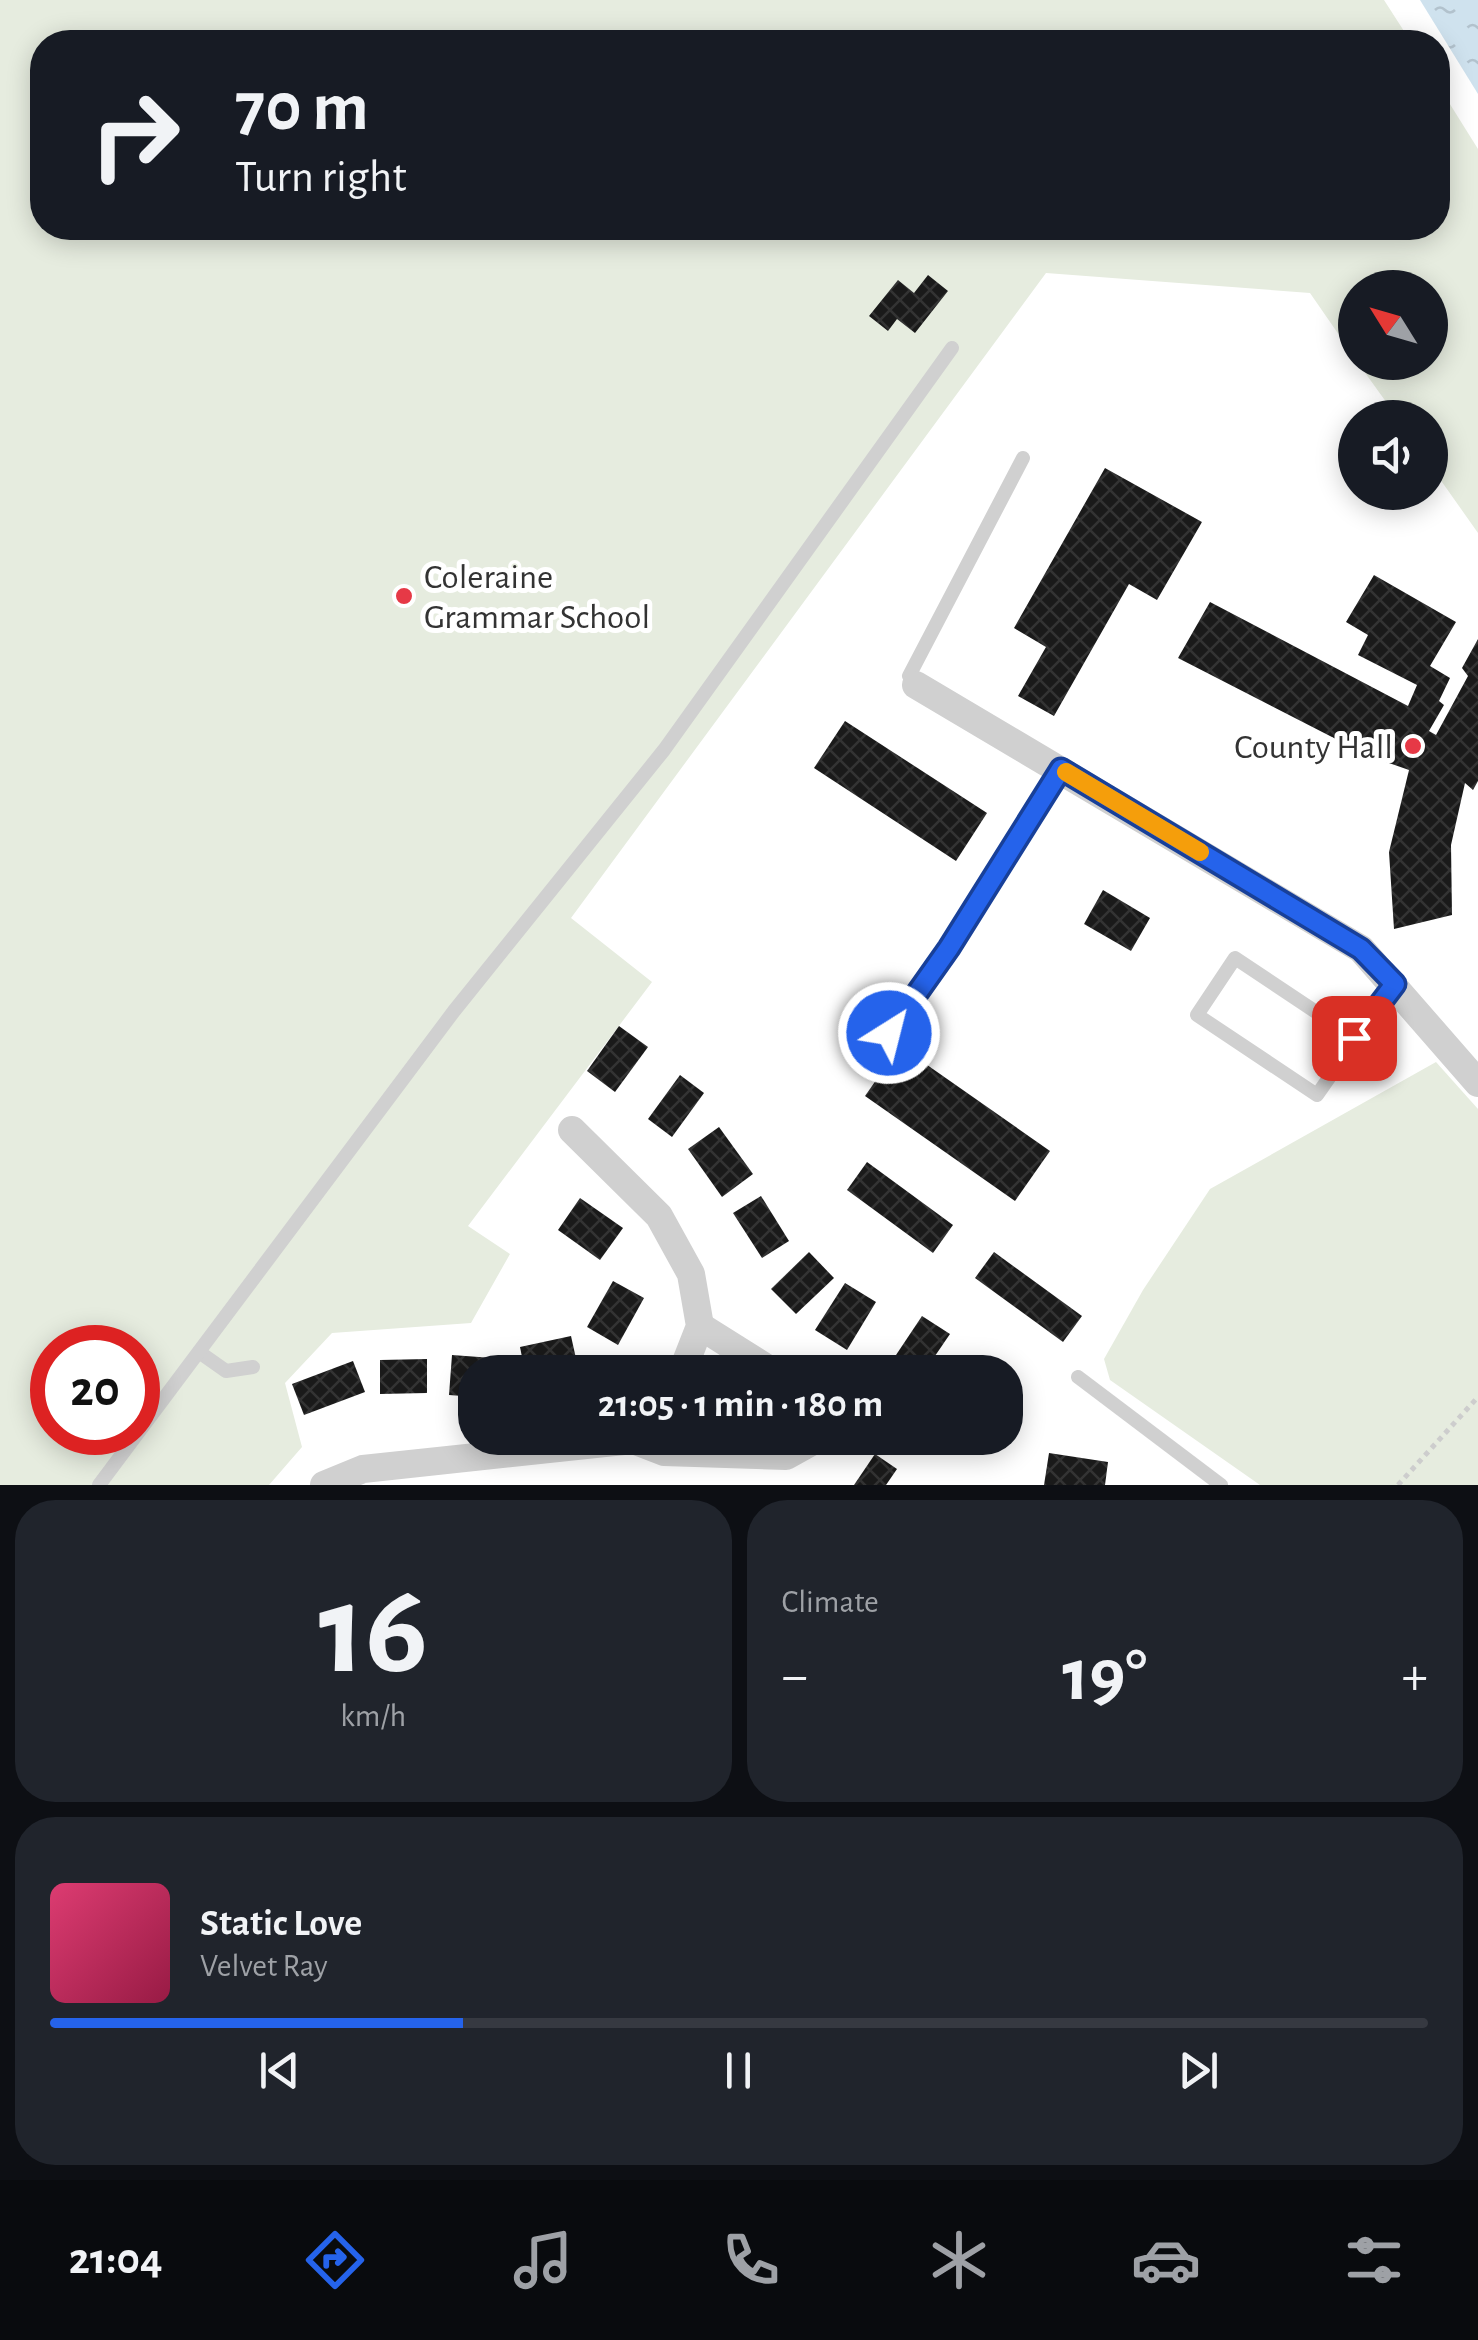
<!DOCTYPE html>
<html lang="en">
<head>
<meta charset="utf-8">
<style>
  body { margin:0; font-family:"Alegreya Sans",sans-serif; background:#20242c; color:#f1f3f6; height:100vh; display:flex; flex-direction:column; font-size:38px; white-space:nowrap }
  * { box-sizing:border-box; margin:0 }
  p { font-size:32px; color:#9ea1a6 }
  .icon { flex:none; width:55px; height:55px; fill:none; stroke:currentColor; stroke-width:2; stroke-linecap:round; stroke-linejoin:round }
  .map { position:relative; height:1485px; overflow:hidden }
  .side { display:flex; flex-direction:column; gap:15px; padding:15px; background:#0d0f14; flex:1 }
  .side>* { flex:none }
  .guide { position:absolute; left:30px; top:30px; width:1420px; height:210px; border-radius:40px; box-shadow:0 5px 25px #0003; background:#171b24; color:#f1f3f6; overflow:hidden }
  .needle { width:65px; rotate:307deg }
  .tools { position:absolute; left:1338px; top:270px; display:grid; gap:20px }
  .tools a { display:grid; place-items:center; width:110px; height:110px; border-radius:50%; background:#171b24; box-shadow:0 5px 25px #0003; font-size:50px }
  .speed { position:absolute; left:30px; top:1325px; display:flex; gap:20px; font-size:50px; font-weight:700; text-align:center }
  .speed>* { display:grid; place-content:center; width:130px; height:130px; border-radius:50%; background:#171b24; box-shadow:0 5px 25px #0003; line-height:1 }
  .speed .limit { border:15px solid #d22; background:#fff; color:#111 }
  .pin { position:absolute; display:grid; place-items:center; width:85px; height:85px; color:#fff; margin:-42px; border-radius:20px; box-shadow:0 5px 15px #0006 }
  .me { position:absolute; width:110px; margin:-55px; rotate:36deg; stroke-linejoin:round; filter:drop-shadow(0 0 8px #0008) }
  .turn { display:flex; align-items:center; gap:35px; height:210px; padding:0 40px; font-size:45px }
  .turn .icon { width:130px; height:130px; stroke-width:2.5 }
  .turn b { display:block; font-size:70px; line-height:85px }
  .big { font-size:75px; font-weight:700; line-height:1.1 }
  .side .tile { flex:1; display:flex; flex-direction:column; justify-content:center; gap:15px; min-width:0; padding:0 35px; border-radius:40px; background:#20242c }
  .side .dial { align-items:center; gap:0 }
  .dial b { font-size:130px; line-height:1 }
  .song { display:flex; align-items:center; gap:30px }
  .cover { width:120px; height:120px; border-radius:15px; background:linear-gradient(135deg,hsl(340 70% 55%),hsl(340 70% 35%)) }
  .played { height:10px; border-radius:5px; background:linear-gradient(90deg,#2563eb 30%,#363941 30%) }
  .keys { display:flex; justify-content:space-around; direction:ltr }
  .heat { display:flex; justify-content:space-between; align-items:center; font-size:55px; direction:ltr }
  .side .tiles { flex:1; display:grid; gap:15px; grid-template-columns:1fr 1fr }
  .tile:last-child { grid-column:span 2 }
  .trip { position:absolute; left:458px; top:1355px; width:565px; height:100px; border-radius:40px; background:#171b24; box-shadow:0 5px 25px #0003; font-weight:700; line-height:100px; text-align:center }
  .tabs { display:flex; height:160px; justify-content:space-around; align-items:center; background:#090b0e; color:#9ea1a6 }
  .tabs .icon { width:70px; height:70px }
  .tabs .active { color:#2563eb }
  .tabs b { font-size:45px; color:#f1f3f6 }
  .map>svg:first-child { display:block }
</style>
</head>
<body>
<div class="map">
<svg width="1478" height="1485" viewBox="0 0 1478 1485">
  <defs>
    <pattern id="water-ripples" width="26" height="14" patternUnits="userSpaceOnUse" patternTransform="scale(2.5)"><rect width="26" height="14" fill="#cfe2ee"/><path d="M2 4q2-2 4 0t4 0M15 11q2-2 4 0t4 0" fill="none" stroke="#b2c2cd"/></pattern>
    <pattern id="building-cross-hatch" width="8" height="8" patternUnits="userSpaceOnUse" patternTransform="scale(2.5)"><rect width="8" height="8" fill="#1a1a1a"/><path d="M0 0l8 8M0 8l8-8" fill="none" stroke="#333"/></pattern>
  </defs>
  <rect width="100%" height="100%" fill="#fff"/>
  <g fill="#e6ecdf" fill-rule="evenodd">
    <path d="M 0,0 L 1384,0 L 1411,42 L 42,42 L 42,228 L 1438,228 L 1438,85 L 1478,149 L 1478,533 L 1430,465 L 1430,418 L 1397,417 L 1358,363 L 1430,362 L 1430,288 L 1355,288 L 1355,358 L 1310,293 L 1046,273 L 571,918 L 652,982 L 468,1226 L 510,1254 L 471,1323 L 332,1333 L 285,1383 L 302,1447 L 269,1485 L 0,1485 ZM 52,1348 L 138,1348 L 138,1432 L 52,1432 Z"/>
    <path d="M 1436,1062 L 1478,1109 L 1478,1485 L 1260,1485 L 1110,1380 L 1104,1359 L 1143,1290 L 1210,1189 Z"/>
  </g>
  <path fill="url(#water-ripples)" d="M 1420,0 L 1478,0 L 1478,94 Z"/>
  <g fill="url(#building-cross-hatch)">
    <path d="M 928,275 L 948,291 L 915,333 L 897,319 L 888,331 L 869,316 L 898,280 L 914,293 Z"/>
    <path d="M 1105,468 L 1202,522 L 1157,600 L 1129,584 L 1054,716 L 1018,696 L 1046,647 L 1014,628 Z"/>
    <path d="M 1374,575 L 1456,622 L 1430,666 L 1450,678 L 1439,701 L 1444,705 L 1429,731 L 1436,735 L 1468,676 L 1462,668 L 1478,639 L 1478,781 L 1473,790 L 1465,783 L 1451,845 L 1452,915 L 1394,929 L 1389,852 L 1409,770 L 1369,756 L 1178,658 L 1210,602 L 1408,706 L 1417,685 L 1358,655 L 1368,635 L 1346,622 Z"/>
    <path d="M 845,721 L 987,813 L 956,861 L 814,768 Z"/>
    <path d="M 1103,890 L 1150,918 L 1131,951 L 1084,924 Z"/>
    <path d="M 619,1026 L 648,1047 L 615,1092 L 587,1071 Z"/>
    <path d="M 900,1046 L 1050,1151 L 1015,1201 L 865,1096 Z"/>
    <path d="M 680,1075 L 704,1093 L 672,1137 L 648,1119 Z"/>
    <path d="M 719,1127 L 753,1174 L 722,1197 L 688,1149 Z"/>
    <path d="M 867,1162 L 953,1225 L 933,1253 L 847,1190 Z"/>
    <path d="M 761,1196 L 789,1241 L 762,1258 L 733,1213 Z"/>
    <path d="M 580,1198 L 623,1228 L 600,1260 L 558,1230 Z"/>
    <path d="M 809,1252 L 834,1278 L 796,1314 L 771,1289 Z"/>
    <path d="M 994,1252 L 1082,1316 L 1063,1342 L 975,1278 Z"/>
    <path d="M 613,1281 L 644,1298 L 618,1345 L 587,1327 Z"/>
    <path d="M 845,1283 L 876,1302 L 847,1350 L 815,1330 Z"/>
    <path d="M 922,1316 L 950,1334 L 924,1372 L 890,1372 L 886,1370 Z"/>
    <path d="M 571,1336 L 579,1372 L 525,1372 L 520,1347 Z"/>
    <path d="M 452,1355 L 506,1359 L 505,1372 L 475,1372 L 475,1397 L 449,1395 Z"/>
    <path d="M 427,1359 L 427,1393 L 380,1394 L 380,1360 Z"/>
    <path d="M 353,1361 L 365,1392 L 304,1415 L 292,1384 Z"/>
    <path d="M 1049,1453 L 1108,1462 L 1105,1485 L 1044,1485 Z"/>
    <path d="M 875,1454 L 897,1469 L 886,1485 L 854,1485 Z"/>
  </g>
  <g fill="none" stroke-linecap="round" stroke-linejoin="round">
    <path stroke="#cdcdcd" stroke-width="5" stroke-dasharray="5 5" stroke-linecap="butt" d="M 1398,1485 L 1478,1397"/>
    <g stroke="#d0d0d0" stroke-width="14">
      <path d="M 916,685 L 909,676 L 1023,458"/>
      <path d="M 889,1033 L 949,948 L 1061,770"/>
      <path d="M 1355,1038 L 1235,958 L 1197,1015 L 1317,1095 L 1394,985"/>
      <path d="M 199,1352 L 226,1371 L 253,1367"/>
      <path d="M 1078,1377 L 1221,1485"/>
      <path d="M 99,1485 L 454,1011 L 664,750 L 952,348"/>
    </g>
    <g stroke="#d0d0d0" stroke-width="28">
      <path d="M 916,685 L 1361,949 L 1478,1083"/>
      <path d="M 572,1130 L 659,1216 L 691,1274 L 700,1326 L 682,1372"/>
      <path d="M 700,1326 L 773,1372"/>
      <path d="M 633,1440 L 664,1452 L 786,1456 L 813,1441 L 813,1438"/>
      <path d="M 324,1485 L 363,1469 L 633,1440 L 635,1438"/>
    </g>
  </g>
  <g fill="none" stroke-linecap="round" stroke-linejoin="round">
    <defs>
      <path id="route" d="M 889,1033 L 949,948 L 1061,769 L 1361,949 L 1395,984 L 1354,1038"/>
    </defs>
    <use href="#route" stroke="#184099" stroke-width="25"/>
    <use href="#route" stroke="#2563eb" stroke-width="18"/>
    <path stroke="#f59e0b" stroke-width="18" d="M 1066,772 L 1200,852"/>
  </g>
  <g fill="#e63946" stroke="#fff" stroke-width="4">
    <circle cx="404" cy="596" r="10"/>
    <circle cx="1413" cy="746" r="10"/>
  </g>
  <g text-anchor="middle" stroke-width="10" stroke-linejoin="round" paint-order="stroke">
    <g font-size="35" fill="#333" stroke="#fff" text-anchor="start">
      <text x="424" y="588">Coleraine<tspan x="424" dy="40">Grammar School</tspan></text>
      <text x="1393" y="758" text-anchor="end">County Hall</text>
    </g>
  </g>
</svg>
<div class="tools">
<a><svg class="needle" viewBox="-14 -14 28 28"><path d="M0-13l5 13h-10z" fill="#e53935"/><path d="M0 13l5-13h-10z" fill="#9ea1a6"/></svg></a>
<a><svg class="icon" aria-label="sound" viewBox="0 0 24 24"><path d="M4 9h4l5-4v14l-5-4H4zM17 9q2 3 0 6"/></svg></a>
</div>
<div class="speed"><div class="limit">20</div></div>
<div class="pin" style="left:1354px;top:1038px;background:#d93025"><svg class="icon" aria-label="arrive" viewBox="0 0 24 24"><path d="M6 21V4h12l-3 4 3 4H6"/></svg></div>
<svg class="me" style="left:889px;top:1033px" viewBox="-20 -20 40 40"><circle r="17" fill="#2563eb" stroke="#fff" stroke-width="3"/><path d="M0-11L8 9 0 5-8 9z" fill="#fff"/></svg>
<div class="trip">21:05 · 1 min · 180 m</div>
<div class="guide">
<div class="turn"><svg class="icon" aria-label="right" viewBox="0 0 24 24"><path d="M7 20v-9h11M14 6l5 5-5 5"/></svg><div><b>70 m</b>Turn right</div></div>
</div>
</div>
<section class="side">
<div class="tiles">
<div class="tile dial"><b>16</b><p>km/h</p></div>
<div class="tile"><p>Climate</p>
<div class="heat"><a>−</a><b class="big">19°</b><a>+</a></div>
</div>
<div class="tile">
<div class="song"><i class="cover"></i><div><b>Static Love</b><p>Velvet Ray</p></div></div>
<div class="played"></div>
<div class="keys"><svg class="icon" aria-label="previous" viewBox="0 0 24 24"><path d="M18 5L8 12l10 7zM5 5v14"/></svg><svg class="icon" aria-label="pause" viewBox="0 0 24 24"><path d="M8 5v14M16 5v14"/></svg><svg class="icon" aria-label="next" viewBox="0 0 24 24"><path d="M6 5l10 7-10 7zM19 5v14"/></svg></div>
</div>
</div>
</section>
<nav class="tabs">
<b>21:04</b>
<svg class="icon active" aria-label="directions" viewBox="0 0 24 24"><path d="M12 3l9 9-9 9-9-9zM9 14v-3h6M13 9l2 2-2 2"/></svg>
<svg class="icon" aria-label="music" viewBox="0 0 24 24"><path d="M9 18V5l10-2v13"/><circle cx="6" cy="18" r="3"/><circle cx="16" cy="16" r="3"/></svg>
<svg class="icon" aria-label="phone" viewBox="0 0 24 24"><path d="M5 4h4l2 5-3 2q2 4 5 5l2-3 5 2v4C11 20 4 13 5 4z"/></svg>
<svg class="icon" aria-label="climate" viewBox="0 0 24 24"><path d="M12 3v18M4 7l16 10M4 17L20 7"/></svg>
<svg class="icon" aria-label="car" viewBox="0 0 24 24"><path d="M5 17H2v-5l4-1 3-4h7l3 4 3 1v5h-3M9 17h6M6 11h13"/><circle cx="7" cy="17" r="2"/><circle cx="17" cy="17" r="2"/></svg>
<svg class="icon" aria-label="filters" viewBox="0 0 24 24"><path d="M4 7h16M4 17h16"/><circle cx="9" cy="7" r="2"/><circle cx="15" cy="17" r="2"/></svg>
</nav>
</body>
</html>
